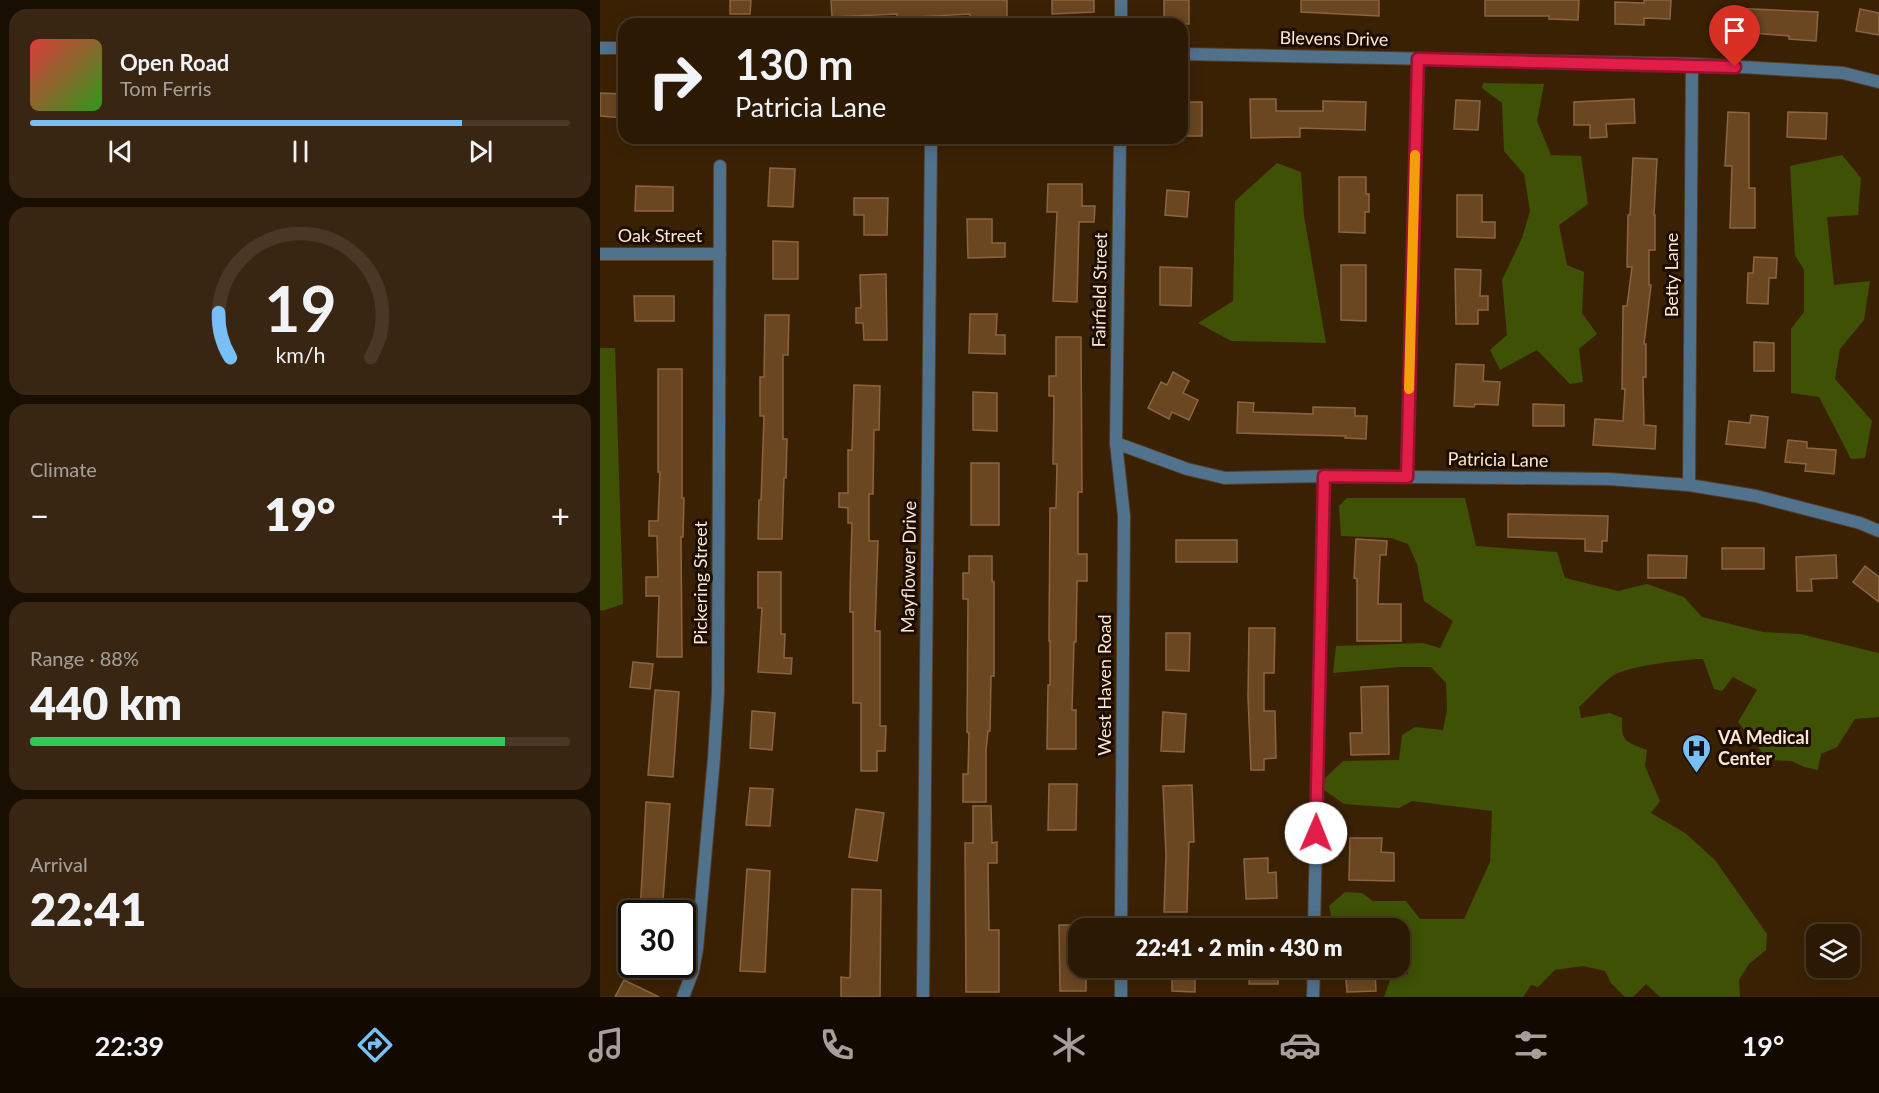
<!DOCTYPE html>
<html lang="en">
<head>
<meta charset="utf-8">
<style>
  body { margin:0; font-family:Lato,sans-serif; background:#382612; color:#f1f3f6; height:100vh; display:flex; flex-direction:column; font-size:22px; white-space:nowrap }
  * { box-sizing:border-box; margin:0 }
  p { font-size:20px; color:#a6a09a }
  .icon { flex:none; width:33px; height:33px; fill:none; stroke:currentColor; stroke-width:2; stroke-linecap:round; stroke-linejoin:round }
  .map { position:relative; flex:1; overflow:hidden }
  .sheet { display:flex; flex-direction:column; gap:9px; padding:9px; background:#180e02; width:600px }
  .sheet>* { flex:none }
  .hud { position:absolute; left:18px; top:18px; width:570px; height:126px; border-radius:18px; box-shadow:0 3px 15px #0003,0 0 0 2px #483825; background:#2c1903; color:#f1f3f6; overflow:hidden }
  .controls { position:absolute; left:1206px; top:924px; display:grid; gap:12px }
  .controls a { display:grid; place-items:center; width:54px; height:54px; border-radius:12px; background:#2c1903; box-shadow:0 3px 15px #0003,0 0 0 2px #483825; font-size:30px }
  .speed { position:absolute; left:18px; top:900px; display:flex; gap:12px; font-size:30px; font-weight:700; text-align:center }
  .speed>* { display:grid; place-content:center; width:78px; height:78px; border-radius:50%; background:#2c1903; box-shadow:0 3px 15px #0003,0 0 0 2px #483825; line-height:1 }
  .speed .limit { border:3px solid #111; border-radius:9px; background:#fff; color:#111 }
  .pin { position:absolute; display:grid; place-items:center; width:51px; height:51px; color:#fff; margin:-62px -26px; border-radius:50% 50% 50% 0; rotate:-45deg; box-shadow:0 0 6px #0007 }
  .pin .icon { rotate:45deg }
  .me { position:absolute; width:66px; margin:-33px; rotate:1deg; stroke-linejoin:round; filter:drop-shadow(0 0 4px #0008) }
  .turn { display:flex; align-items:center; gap:21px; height:126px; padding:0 18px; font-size:27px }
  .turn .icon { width:78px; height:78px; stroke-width:2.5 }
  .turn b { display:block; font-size:42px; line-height:51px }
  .big { font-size:45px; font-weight:800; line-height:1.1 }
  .sheet .tile { flex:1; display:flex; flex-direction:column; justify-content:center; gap:9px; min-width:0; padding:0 21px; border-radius:18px; background:#382612 }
  .sheet .dial { align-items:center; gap:0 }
  .dial svg { height:156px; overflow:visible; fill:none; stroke:#483825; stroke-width:7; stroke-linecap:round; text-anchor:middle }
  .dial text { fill:#f1f3f6; stroke:none }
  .song { display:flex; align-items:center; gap:18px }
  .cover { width:72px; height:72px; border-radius:9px; background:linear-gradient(135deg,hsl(0 70% 55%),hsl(110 70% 35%)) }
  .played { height:6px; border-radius:3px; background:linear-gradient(90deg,#78bff7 80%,#483825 80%) }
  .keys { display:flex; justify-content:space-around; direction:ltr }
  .heat { display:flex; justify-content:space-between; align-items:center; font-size:33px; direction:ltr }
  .charge { height:9px; border-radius:4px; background:linear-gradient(90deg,#34c759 88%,#483825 0) }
  .trip { position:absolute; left:468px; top:918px; width:342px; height:60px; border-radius:18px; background:#2c1903; box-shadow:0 3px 15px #0003,0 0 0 2px #483825; font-weight:800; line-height:60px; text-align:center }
  .tab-bar { display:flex; height:96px; justify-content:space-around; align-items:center; background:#120a01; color:#a6a09a }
  .tab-bar .icon { width:42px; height:42px }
  .tab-bar .selected { color:#78bff7 }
  .tab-bar b { font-size:27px; color:#f1f3f6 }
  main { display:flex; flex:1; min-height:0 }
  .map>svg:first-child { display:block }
</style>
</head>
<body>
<main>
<section class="sheet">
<div class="tile">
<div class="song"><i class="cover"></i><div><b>Open Road</b><p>Tom Ferris</p></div></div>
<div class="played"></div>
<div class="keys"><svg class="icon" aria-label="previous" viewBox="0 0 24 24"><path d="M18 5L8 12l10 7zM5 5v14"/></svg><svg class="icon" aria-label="pause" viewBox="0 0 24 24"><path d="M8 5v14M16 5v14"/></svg><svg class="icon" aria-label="next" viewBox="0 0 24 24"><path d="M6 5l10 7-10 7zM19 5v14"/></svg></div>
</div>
<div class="tile dial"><svg viewBox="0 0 100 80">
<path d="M14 69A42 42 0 1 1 86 69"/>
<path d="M14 69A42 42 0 0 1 8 46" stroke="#78bff7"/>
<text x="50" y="56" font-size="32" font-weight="700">19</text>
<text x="50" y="72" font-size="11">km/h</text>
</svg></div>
<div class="tile"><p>Climate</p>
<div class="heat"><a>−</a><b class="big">19°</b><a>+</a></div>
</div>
<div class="tile"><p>Range · 88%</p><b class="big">440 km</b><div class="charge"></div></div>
<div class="tile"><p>Arrival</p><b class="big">22:41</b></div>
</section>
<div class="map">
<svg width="1279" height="997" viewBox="0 0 1279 997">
  <rect width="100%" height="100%" fill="#3b2104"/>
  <g fill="#3f5105">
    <path d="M 883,83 L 944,84 L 937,121 L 951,155 L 981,156 L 988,204 L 959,225 L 967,265 L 984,272 L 982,313 L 997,334 L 979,349 L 983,382 L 970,384 L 937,350 L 900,370 L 890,350 L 907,335 L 902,280 L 922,238 L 930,211 L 924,174 L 904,151 L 902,103 L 882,88 Z"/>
    <path d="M 1242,155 L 1261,178 L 1258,215 L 1227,217 L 1234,285 L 1270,281 L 1264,320 L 1240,349 L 1235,379 L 1272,421 L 1265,458 L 1251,459 L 1219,397 L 1191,393 L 1191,329 L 1204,312 L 1204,270 L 1195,255 L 1190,166 Z"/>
    <path d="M 677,163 L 701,172 L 704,216 L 726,343 L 631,341 L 598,323 L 633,301 L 635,201 Z"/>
    <path d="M 0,348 L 15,348 L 23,604 L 2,611 L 0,610 Z"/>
    <path d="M 747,498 L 865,498 L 876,546 L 957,552 L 965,578 L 1018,591 L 1047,584 L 1084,597 L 1102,617 L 1163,632 L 1200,634 L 1279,653 L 1279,717 L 1255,719 L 1237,747 L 1221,754 L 1218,770 L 1204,767 L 1192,761 L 1168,760 L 1138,722 L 1157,690 L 1133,677 L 1122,691 L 1114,689 L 1103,659 C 1085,659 1029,666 1014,675 C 1002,683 990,697 979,707 L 981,718 L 1010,713 L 1022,718 C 1021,743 1026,741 1047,750 L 1045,766 L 1060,801 L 1051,813 L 1085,833 L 1115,860 L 1167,934 L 1166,950 L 1149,964 L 1139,980 L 1140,997 L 1060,997 L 1046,984 L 1033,997 L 1025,997 L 1011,983 L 1005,971 L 983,966 L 955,970 L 938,987 L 931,985 L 923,997 L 782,997 L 784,997 L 790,980 L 808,974 L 807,944 L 800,938 L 800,928 L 789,928 L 787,927 L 753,928 L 732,920 L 729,906 L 745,892 L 762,893 L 773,901 L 806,901 L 820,919 L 864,919 L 890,862 L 892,811 L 812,801 L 799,808 L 744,804 L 724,790 L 723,780 L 743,761 L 799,760 L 802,735 L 815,727 L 843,730 L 847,710 L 846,683 L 831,667 L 800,667 L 733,673 L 736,646 L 823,643 L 840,648 L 853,621 L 824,601 L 817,564 L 808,544 L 791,538 L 741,536 L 739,506 Z"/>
  </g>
  <g fill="#6a4621" stroke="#8b6540" stroke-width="1.5">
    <path d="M 130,0 L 151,0 L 150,14 L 130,14 Z"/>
    <path d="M 231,0 L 407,0 L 407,18 L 370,18 L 370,14 L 297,18 L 297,14 L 232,17 Z"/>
    <path d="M 452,0 L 494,0 L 494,12 L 452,14 Z"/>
    <rect x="564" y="0" width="25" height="24"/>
    <path d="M 701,0 L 779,0 L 779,16 L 701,12 Z"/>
    <path d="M 885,0 L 979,0 L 978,20 L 949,19 L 949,16 L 885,16 Z"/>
    <path d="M 1044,0 L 1071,0 L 1070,19 L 1044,18 L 1044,25 L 1015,24 L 1015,2 L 1044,3 Z"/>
    <path d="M 1131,8 L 1218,12 L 1216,41 L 1189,39 L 1189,36 L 1129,31 Z"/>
    <path d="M 1260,9 L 1279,13 L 1279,35 L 1256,31 Z"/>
    <path d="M 0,93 L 24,94 L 24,118 L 0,116 Z"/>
    <path d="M 650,99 L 676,99 L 676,111 L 723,111 L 723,101 L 766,102 L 765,130 L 700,128 L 700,137 L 651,138 Z"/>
    <path d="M 1034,99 L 1035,123 L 1006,124 L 1007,137 L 990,138 L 990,125 L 974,125 L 974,102 Z"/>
    <path d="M 856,100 L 880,101 L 878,130 L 854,129 Z"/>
    <path d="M 582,102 L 602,102 L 602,136 L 587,136 L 587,125 L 582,125 Z"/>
    <path d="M 1128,112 L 1149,113 L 1149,188 L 1155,188 L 1155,228 L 1130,228 L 1132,166 L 1125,166 Z"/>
    <path d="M 1188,112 L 1227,113 L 1226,139 L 1187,137 Z"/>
    <path d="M 1033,158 L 1057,159 L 1054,215 L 1055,215 L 1055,250 L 1049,250 L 1049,285 L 1051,285 L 1044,344 L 1046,344 L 1046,377 L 1043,377 L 1044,425 L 1056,426 L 1055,449 L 993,445 L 995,419 L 1023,421 L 1025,389 L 1022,389 L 1023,306 L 1027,306 L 1032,267 L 1027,267 L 1028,215 L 1030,215 Z"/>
    <path d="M 170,168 L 195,169 L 193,207 L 168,206 Z"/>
    <path d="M 739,177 L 766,177 L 766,194 L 769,194 L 769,212 L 765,212 L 765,233 L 739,232 Z"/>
    <path d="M 448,184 L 482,184 L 482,206 L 495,206 L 494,222 L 479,222 L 477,302 L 453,301 L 457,212 L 447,212 Z"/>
    <path d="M 36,186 L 73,187 L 73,211 L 35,211 Z"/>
    <path d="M 567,190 L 589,192 L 587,217 L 565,215 Z"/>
    <path d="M 857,195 L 882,195 L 882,222 L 895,222 L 895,238 L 857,237 Z"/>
    <path d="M 254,198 L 288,198 L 287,235 L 264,235 L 264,215 L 254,215 Z"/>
    <path d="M 367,219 L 392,219 L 392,243 L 405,243 L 405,257 L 368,258 Z"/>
    <path d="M 173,241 L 198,242 L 198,279 L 173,279 Z"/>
    <path d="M 1154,257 L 1177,258 L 1176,278 L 1169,278 L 1168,304 L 1147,303 L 1148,273 L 1153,273 Z"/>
    <path d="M 741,265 L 766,265 L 766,321 L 741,320 Z"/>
    <path d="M 560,267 L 592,268 L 591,306 L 560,305 Z"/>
    <path d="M 855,269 L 881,270 L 880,296 L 888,296 L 888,310 L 878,310 L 878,324 L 856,324 Z"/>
    <path d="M 286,274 L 287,340 L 264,340 L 263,323 L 256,323 L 256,308 L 261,308 L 260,275 Z"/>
    <path d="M 34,296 L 74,296 L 74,321 L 35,321 Z"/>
    <path d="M 370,314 L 397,314 L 396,335 L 405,335 L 405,354 L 369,353 Z"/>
    <path d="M 165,315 L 189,315 L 188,355 L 183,355 L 183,439 L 187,439 L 186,478 L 184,478 L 182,539 L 158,539 L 159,500 L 161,500 L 164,416 L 160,416 L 160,377 L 164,377 Z"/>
    <path d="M 456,337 L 481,337 L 482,492 L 478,492 L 478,554 L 487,554 L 487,581 L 477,581 L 476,642 L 474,642 L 472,710 L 476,710 L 476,749 L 447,749 L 448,685 L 450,685 L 450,641 L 449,641 L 450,508 L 456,508 L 457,464 L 453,464 L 454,396 L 449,396 L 449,376 L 456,376 Z"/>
    <path d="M 1154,342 L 1174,343 L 1174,371 L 1154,371 Z"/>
    <path d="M 856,364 L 884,365 L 883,381 L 900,382 L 898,405 L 875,404 L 874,407 L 854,406 Z"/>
    <path d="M 58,369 L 82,369 L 82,498 L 84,498 L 83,537 L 81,537 L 82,657 L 57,657 L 59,596 L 46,596 L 46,577 L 58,577 L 57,536 L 49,536 L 49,521 L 58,521 L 60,472 L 58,472 Z"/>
    <path d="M 573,372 L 589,381 L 583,393 L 598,400 L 589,420 L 572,412 L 569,419 L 548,408 L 561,382 L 567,385 Z"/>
    <path d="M 254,385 L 280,386 L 279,430 L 274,430 L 273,494 L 269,494 L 269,541 L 278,541 L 275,631 L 280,631 L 280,726 L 286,726 L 285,751 L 277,751 L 277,771 L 261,771 L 261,703 L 253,703 L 253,612 L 250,612 L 250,594 L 252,523 L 248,523 L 248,508 L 239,507 L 239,493 L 248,493 L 248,450 L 252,450 Z"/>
    <path d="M 373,392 L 397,393 L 397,431 L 373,430 Z"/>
    <path d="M 638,402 L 654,403 L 653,412 L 713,414 L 713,407 L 755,408 L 755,416 L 767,416 L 766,439 L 745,438 L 746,436 L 637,433 Z"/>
    <path d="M 933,404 L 964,405 L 964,426 L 933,426 Z"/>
    <path d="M 1151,415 L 1168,417 L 1165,448 L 1126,444 L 1129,421 L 1150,423 Z"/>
    <path d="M 1188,440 L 1207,442 L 1207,448 L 1236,450 L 1234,474 L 1205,471 L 1206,464 L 1185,462 Z"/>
    <rect x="371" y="463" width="28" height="62"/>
    <path d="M 908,514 L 1008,516 L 1007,541 L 1002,541 L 1002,552 L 985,551 L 985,539 L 908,537 Z"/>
    <path d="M 756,539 L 787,541 L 786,555 L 780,555 L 778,604 L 801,604 L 801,641 L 757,641 L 757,579 L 754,578 Z"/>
    <rect x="576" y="540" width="61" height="22"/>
    <rect x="1122" y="548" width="42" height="21"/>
    <path d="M 1048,555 L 1087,556 L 1086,578 L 1048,578 Z"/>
    <path d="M 1236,555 L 1237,578 L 1211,579 L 1212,591 L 1197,591 L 1196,557 Z"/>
    <path d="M 369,556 L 392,556 L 392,581 L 394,582 L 394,676 L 391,676 L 390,731 L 388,731 L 386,750 L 386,802 L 363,802 L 363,774 L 368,774 L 369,733 L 367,732 L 368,599 L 363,599 L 363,573 L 369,573 Z"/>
    <path d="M 1265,566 L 1279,577 L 1279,602 L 1253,582 Z"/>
    <path d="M 158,572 L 181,572 L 181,634 L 185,634 L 184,658 L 192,658 L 191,674 L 158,672 L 162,608 L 158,608 Z"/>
    <path d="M 649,628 L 675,628 L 674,673 L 664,673 L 664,711 L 675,711 L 676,758 L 664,759 L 664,770 L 651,770 L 648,696 Z"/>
    <path d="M 566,633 L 590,633 L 589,671 L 566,670 Z"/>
    <path d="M 33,662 L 53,664 L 50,689 L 30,687 Z"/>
    <path d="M 788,686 L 789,754 L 751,755 L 750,733 L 762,733 L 761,687 Z"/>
    <path d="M 55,690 L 79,692 L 73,777 L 48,775 Z"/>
    <path d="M 152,711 L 175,713 L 172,750 L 150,748 Z"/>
    <path d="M 563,712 L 586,714 L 584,752 L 561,751 Z"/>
    <path d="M 449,784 L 477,784 L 476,830 L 448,830 Z"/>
    <path d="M 592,785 L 594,842 L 589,842 L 587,912 L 564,912 L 566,855 L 563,786 Z"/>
    <path d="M 150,788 L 173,789 L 170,826 L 146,825 Z"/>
    <path d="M 46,802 L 70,804 L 62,914 L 40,914 Z"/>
    <path d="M 373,806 L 391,806 L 392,843 L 397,842 L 397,863 L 388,863 L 389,930 L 399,930 L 399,992 L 366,992 L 365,843 L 373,843 Z"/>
    <path d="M 256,809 L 284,813 L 277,861 L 249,857 Z"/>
    <path d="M 750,838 L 782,838 L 781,852 L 794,853 L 794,881 L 749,880 Z"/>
    <path d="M 668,858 L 668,873 L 676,872 L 677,898 L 646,899 L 644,859 Z"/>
    <path d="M 147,869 L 170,871 L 165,972 L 140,971 Z"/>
    <path d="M 252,889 L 281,890 L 280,997 L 241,997 L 241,977 L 250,978 Z"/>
    <path d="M 459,925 L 478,925 L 478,968 L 486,968 L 486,991 L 460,991 Z"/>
    <path d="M 572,968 L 595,968 L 595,992 L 572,991 Z"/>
    <path d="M 650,968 L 678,968 L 678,984 L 649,984 Z"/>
    <path d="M 745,968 L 775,968 L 776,991 L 747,992 Z"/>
    <path d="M 24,980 L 59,997 L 15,997 Z"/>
  </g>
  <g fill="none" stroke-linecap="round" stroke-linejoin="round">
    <defs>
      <g id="street">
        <path d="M 521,24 L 521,0"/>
        <path d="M 0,48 L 24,48"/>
        <path d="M 582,54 L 1092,64 L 1243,73 L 1279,82"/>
        <path d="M 520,138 L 516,443 L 524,516 L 521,928"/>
        <path d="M 0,254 L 120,254"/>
        <path d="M 516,443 L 587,469 L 625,478 L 724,476 L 1009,479 L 1089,485 L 1156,496 L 1260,523 L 1279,531"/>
        <path d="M 807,477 L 818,59"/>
        <path d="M 1089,485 L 1092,64"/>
        <path d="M 714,928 L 724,476"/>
        <path d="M 83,997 L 93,971 L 97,949 L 114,758 L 118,693 L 120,166"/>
        <path d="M 323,997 L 331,138"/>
        <path d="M 521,997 L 521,968"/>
        <path d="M 713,997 L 714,968"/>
      </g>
    </defs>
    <use href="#street" stroke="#563d21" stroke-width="14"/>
    <use href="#street" stroke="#50728d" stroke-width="12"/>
  </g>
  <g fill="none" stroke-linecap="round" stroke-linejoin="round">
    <defs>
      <path id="route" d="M 716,833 L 724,476 L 807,477 L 818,59 L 1135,67"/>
    </defs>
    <use href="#route" stroke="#92132f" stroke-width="15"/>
    <use href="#route" stroke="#e11d48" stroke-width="10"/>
    <path stroke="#f59e0b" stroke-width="10" d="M 809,389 L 815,155"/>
  </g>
  <defs>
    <symbol id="hospital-pin" viewBox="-11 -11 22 30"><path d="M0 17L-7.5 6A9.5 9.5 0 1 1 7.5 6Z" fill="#78bff7" stroke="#1c0d01"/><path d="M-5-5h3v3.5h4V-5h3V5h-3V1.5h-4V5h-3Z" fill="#111"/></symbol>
  </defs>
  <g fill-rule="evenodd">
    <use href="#hospital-pin" x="1080" y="732" width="33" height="45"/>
  </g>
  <g text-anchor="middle" stroke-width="6" stroke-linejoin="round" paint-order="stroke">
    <g font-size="18" fill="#fde7d3" stroke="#1c0d01">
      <text transform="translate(734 39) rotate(1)" y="6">Blevens Drive</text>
      <text x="60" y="242">Oak Street</text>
      <text transform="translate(1072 275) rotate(-90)" y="6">Betty Lane</text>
      <text transform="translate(500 290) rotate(-89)" y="6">Fairfield Street</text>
      <text transform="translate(898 460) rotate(1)" y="6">Patricia Lane</text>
      <text transform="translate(309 567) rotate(-89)" y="6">Mayflower Drive</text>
      <text transform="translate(101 583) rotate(-90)" y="6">Pickering Street</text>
      <text transform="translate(505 685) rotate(-90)" y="6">West Haven Road</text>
    </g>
    <g font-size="18" font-weight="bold" fill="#fde7d3" stroke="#1c0d01" text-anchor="start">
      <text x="1118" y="744">VA Medical<tspan x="1118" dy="21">Center</tspan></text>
    </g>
  </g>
</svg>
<div class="controls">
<a><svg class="icon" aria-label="layers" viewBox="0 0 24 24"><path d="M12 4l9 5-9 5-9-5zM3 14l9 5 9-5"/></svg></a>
</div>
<div class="speed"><div class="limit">30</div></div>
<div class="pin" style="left:1135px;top:67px;background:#d93025"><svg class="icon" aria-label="arrive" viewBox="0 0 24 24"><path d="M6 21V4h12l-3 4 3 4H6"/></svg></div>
<svg class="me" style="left:716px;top:833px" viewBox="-20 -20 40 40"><circle r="19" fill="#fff"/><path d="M0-13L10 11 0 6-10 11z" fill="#e11d48"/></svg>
<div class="trip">22:41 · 2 min · 430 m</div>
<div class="hud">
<div class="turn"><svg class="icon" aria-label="right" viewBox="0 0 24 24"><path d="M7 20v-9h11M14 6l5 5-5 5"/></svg><div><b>130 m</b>Patricia Lane</div></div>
</div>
</div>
</main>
<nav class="tab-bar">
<b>22:39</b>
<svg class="icon selected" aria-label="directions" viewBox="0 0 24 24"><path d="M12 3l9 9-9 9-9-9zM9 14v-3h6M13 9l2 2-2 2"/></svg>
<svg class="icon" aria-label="music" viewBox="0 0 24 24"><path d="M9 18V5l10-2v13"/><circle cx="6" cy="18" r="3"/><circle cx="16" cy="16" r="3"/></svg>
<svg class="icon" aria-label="phone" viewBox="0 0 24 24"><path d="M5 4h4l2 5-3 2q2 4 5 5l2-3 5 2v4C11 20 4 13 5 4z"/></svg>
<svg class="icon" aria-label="climate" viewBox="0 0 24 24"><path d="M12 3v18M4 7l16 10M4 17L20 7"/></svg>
<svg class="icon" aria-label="car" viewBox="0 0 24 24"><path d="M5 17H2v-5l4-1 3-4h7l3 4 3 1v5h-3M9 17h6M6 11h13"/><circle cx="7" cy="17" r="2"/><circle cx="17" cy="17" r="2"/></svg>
<svg class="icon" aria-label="filters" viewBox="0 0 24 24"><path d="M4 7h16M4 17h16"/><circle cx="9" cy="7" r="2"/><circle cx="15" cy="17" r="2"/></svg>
<b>19°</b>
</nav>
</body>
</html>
